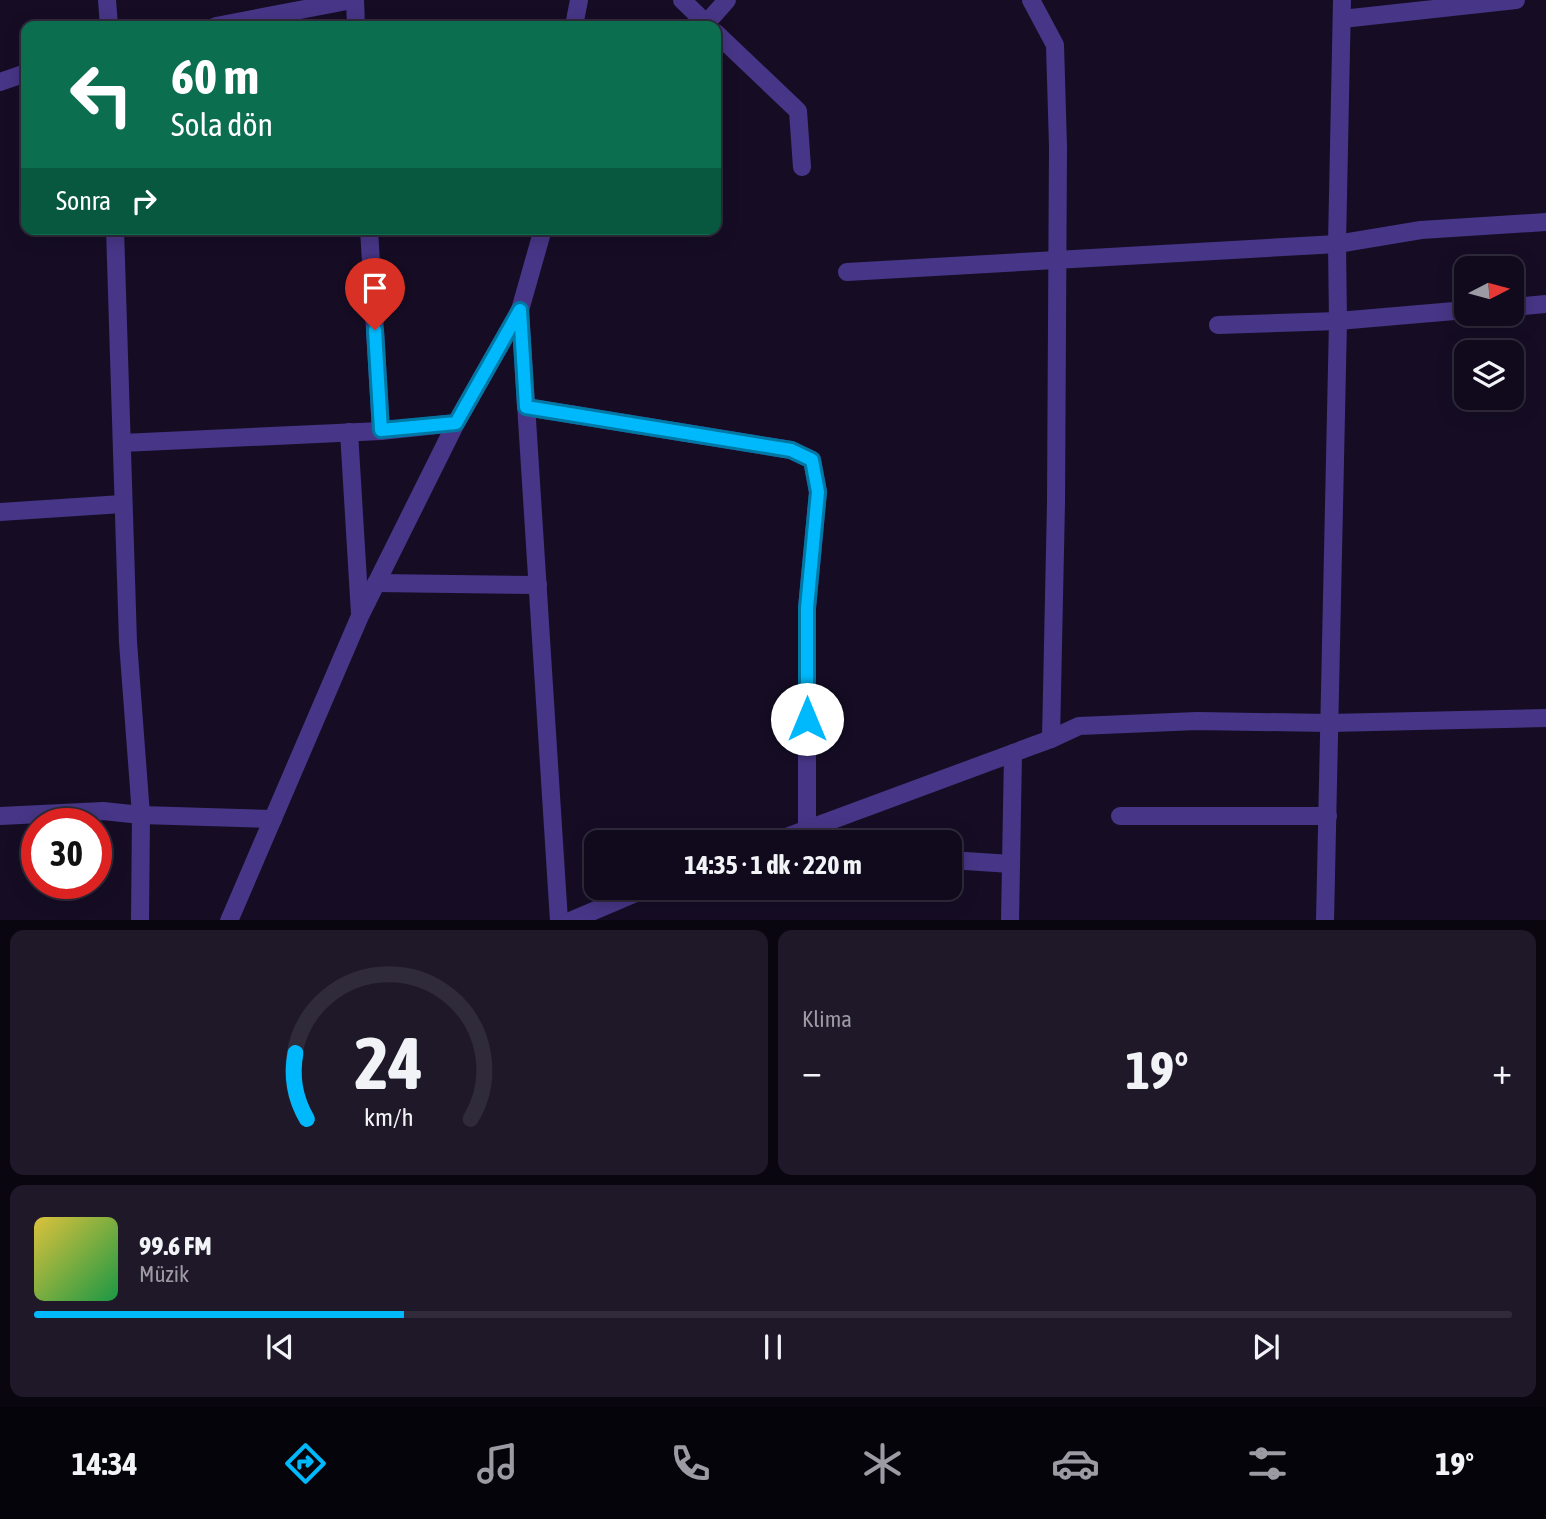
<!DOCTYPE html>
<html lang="tr">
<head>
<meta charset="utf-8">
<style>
  body { margin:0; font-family:"Asap Condensed",sans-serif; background:#1e1829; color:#f1f3f6; height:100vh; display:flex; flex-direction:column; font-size:26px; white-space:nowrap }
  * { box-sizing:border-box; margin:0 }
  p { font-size:23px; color:#9c9aa3 }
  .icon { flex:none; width:38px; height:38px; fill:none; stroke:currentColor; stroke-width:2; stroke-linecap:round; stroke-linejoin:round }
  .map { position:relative; height:920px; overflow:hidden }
  .details { display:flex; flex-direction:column; gap:10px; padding:10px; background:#09060f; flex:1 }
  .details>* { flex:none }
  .banner { position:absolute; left:21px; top:21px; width:700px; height:214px; border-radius:14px; box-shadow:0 4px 18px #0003,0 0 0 2px #302b3b; background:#0b6e4f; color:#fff; overflow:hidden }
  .needle { width:46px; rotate:84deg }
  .fabs { position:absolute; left:1454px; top:256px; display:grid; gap:14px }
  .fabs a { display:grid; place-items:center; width:70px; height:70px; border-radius:14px; background:#100a1c; box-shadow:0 4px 18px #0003,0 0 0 2px #302b3b; font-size:35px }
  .speed { position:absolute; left:21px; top:808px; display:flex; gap:14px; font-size:35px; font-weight:700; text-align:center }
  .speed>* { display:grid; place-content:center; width:91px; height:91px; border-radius:50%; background:#100a1c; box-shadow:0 4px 18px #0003,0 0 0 2px #302b3b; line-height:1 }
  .speed .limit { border:10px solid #d22; background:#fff; color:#111 }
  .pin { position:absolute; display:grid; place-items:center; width:60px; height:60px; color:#fff; margin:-72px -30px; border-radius:50% 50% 50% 0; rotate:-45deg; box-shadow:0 0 7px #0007 }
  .pin .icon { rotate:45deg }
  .me { position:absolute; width:77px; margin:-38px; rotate:0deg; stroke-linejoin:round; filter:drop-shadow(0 0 5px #0008) }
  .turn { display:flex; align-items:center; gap:24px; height:147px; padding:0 35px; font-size:32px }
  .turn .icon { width:91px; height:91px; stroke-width:2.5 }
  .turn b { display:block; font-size:49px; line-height:60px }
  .then { display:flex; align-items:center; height:66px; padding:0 35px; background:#0003; gap:14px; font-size:26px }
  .big { font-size:52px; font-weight:700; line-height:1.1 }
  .details .card { flex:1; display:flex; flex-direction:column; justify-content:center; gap:10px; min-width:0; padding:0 24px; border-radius:14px; background:#1e1829 }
  .details .dial { align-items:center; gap:0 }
  .dial svg { height:182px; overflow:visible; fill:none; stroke:#302b3b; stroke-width:7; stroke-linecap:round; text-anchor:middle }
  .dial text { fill:#f1f3f6; stroke:none }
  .song { display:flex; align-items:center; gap:21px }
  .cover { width:84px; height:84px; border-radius:10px; background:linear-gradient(135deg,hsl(50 70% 55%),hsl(140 70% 35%)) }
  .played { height:7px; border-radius:4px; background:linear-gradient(90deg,#00b9fd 25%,#302b3b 25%) }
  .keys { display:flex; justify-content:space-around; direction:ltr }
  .heat { display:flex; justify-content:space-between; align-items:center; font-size:38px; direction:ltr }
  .details .tiles { flex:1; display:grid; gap:10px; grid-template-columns:1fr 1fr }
  .card:last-child { grid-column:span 2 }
  .trip { position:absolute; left:584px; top:830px; width:378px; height:70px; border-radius:14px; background:#100a1c; box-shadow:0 4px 18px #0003,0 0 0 2px #302b3b; font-weight:700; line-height:70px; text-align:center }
  .tabs { display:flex; height:112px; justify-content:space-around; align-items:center; background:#06040b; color:#9c9aa3 }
  .tabs .icon { width:49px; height:49px }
  .tabs .current { color:#00b9fd }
  .tabs b { font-size:32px; color:#f1f3f6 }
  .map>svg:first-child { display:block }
</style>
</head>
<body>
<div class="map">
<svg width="1546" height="921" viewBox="0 0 1546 921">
  <rect width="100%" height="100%" fill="#160d25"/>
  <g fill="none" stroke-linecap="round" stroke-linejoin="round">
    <g stroke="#473687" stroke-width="18">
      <path d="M 107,0 L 109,26"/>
      <path d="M 355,0 L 356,26"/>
      <path d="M 682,0 L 709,26"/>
      <path d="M 1031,0 L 1055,45 L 1058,147 L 1056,503 L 1051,739"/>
      <path d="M 1342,19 L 1516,0"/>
      <path d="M 216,26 L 352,0"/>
      <path d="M 574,26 L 579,0"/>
      <path d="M 704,26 L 727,0"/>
      <path d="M 716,33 L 798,111 L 802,167"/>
      <path d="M 0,82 L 26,73"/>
      <path d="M 115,229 L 128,642 L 141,815 L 140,921"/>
      <path d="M 369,229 L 381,431"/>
      <path d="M 847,272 L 1337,244 L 1421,230 L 1546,222"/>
      <path d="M 1512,307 L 1546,304"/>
      <path d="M 520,310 L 559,921"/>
      <path d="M 1218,325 L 1338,321 L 1466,310"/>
      <path d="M 526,407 L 791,450 L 812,460 L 818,492 L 807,608 L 807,829 L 817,842"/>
      <path d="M 349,432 L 360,614"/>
      <path d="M 122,443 L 381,431 L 456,423"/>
      <path d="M 0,512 L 122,504"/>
      <path d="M 376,583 L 538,585"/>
      <path d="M 0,816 L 103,811 L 141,815 L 273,819"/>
      <path d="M 1120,816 L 1328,816"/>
      <path d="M 773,842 L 1051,739 L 1079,726 L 1197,721 L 1330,723 L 1546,718"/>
      <path d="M 950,860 L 1011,864"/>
      <path d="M 229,921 L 360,616 L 456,423 L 520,310 L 543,229"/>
      <path d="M 570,921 L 650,887"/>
      <path d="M 1010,921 L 1013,753"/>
      <path d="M 1325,921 L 1338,321 L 1337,244 L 1342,0"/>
    </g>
  </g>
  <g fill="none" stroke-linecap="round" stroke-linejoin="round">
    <defs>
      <path id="route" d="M 375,330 L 381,430 L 456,423 L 520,310 L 526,407 L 791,450 L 812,460 L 818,492 L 807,608 L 807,719"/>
    </defs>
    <use href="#route" stroke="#0078a4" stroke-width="18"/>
    <use href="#route" stroke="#00b9fd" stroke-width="12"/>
  </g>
</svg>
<div class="fabs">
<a><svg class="needle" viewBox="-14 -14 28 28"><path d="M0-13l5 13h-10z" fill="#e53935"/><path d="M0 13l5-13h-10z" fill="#9c9aa3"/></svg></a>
<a><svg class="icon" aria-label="layers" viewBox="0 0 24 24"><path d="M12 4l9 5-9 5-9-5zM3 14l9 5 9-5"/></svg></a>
</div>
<div class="speed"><div class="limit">30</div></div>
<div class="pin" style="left:375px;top:330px;background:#d93025"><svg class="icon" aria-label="arrive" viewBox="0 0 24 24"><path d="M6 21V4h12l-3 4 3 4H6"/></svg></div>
<svg class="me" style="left:807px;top:719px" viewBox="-20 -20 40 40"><circle r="19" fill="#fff"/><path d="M0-13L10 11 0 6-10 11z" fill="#00b9fd"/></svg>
<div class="trip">14:35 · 1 dk · 220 m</div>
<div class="banner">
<div class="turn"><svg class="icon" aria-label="left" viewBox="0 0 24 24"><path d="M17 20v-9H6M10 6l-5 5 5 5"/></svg><div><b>60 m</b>Sola dön</div></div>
<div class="then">Sonra<svg class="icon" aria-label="right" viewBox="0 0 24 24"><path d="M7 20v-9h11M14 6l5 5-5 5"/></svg></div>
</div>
</div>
<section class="details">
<div class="tiles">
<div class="card dial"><svg viewBox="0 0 100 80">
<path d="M14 69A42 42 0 1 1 86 69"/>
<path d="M14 69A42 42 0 0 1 9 40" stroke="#00b9fd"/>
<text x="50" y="56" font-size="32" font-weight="700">24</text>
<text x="50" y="72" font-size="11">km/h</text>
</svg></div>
<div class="card"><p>Klima</p>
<div class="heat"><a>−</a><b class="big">19°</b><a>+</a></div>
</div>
<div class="card">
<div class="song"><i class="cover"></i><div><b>99.6 FM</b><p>Müzik</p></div></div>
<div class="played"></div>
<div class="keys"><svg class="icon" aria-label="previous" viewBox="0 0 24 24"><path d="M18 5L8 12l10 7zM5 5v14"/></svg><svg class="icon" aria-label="pause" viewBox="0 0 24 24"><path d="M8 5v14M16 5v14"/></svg><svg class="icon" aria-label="next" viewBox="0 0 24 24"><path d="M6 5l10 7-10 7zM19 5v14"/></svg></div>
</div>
</div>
</section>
<nav class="tabs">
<b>14:34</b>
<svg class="icon current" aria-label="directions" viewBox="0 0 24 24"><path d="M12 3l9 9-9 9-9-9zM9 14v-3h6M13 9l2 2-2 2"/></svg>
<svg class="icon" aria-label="music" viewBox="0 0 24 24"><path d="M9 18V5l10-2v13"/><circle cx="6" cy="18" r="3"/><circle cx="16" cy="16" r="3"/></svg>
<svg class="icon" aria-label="phone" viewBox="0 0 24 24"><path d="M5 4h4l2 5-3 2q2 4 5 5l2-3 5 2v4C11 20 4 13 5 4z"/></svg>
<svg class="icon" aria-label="climate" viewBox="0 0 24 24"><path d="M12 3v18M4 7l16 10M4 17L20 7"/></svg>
<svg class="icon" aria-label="car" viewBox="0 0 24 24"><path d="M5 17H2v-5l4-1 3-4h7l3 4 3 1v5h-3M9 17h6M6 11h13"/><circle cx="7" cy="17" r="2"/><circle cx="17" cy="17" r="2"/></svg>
<svg class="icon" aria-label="filters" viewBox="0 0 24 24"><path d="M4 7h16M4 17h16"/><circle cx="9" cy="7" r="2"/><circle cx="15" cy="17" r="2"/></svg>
<b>19°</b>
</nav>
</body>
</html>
